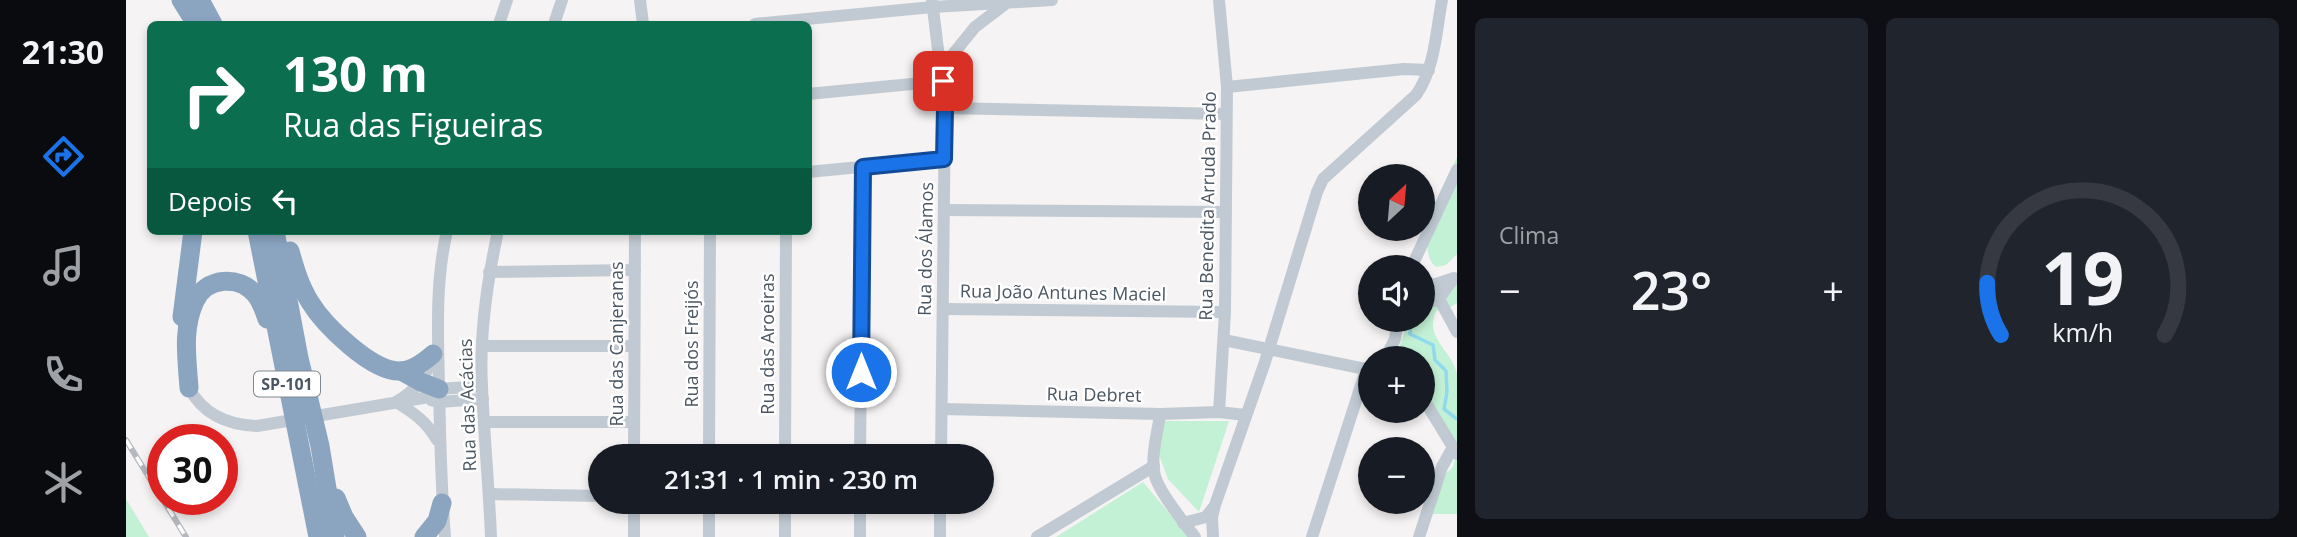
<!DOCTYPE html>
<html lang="pt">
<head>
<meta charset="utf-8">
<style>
  body { margin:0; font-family:"Open Sans",sans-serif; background:#20242c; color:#f1f3f6; height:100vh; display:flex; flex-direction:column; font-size:26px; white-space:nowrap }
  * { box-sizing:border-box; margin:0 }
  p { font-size:23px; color:#9ea1a6 }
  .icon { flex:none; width:38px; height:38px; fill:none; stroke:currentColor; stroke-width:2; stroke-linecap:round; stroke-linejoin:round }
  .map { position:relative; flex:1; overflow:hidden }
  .drawer { display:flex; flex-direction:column; gap:18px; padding:18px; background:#0d0f14; width:840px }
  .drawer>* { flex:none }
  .top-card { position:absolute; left:21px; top:21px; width:665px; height:214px; border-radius:10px; box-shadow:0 4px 10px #0003; background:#0b6e4f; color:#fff; overflow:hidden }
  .needle { width:46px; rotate:26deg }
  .tools { position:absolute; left:1232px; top:164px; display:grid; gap:14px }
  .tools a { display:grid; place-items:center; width:77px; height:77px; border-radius:50%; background:#171b24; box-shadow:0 4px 10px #0003; font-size:35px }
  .speed { position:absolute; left:21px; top:424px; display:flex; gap:14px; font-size:35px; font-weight:700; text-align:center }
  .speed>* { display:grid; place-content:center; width:91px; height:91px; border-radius:50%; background:#171b24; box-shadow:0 4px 10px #0003; line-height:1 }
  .speed .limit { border:10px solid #d22; background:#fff; color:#111 }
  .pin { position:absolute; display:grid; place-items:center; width:60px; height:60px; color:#fff; margin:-30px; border-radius:14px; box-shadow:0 4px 10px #0006 }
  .me { position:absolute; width:77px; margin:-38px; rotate:0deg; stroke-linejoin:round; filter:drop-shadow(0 0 5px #0008) }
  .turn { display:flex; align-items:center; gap:24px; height:147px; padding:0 21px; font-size:32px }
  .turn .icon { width:91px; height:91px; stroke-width:2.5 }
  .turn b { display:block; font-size:49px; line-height:60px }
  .then { display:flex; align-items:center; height:66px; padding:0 21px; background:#0003; gap:14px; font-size:26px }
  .big { font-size:52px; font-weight:600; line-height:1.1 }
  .drawer .tile { flex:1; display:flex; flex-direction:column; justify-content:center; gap:10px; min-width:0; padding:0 24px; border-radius:10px; background:#20242c }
  .drawer .dial { align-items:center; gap:0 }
  .dial svg { height:182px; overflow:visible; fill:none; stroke:#363941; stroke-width:7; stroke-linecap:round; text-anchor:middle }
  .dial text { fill:#f1f3f6; stroke:none }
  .heat { display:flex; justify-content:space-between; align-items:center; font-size:38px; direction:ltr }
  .drawer .tiles { flex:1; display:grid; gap:18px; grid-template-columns:repeat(2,1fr) }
  .trip { position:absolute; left:462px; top:444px; width:406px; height:70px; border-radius:35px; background:#171b24; box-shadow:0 4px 10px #0003; font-weight:600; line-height:70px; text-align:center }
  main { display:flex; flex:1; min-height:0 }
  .menu { display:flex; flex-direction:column; width:126px; justify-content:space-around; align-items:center; background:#090b0e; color:#9ea1a6 }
  .menu .icon { width:49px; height:49px }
  .menu .active { color:#1a73e8 }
  .menu b { font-size:32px; color:#f1f3f6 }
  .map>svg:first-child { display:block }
</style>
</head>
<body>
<main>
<nav class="menu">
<b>21:30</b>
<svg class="icon active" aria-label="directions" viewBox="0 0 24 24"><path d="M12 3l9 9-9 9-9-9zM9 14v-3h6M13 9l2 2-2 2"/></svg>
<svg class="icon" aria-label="music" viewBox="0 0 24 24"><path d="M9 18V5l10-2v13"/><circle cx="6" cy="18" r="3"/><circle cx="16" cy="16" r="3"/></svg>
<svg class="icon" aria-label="phone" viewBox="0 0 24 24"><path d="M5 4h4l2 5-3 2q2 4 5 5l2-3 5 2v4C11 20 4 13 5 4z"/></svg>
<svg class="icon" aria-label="climate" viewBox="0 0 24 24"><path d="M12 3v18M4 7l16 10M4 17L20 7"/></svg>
</nav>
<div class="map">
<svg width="1331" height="537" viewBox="0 0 1331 537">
  <rect width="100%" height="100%" fill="#f5f3f3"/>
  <g fill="#c3f1d5">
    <path d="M 1331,158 L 1331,254 L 1320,265 L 1310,267 C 1286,249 1319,179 1331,158 Z"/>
    <path d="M 1331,274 L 1331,303 L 1323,308 L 1310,311 C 1298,338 1326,350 1331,374 C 1331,397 1331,423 1331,446 C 1289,415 1297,407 1297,359 L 1273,359 C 1271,346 1280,333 1281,320 L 1297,320 L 1297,301 Z"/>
    <path d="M 1039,421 L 1103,421 L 1073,512 L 1042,479 L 1032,452 Z"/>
    <path d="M 1331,448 L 1331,514 L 1304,514 L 1307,486 L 1327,467 Z"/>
    <path d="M 1017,482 L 1063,537 L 930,537 Z"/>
    <path d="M 0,499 L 23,537 L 0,537 Z"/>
  </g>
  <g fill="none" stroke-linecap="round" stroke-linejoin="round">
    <path stroke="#90daee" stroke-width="3.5" d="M 1285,320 L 1284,334 L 1307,345 L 1309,360 L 1320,371 L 1321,392 L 1318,409 L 1331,419"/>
    <g stroke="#c1cad2" stroke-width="12">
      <path d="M 514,0 L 517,24"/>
      <path d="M 806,0 L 819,108 L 815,457"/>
      <path d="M 373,24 L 381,0"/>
      <path d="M 428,24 L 436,0"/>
      <path d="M 629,24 L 807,7 L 926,0"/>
      <path d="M 815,69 L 849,27 L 878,5"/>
      <path d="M 1101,87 L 1278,69 L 1303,70"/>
      <path d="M 682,94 L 817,81"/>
      <path d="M 819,108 L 1100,114"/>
      <path d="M 682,172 L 818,159"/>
      <path d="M 818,210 L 1099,212"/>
      <path d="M 1285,268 L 1331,170"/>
      <path d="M 363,272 L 509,270"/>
      <path d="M 1297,280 L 1307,285 L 1328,278 L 1312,300 L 1297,303"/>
      <path d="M 1311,295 L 1331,332"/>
      <path d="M 817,309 L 1099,312"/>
      <path d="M 1098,340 L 1244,370"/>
      <path d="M 356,346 L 508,346"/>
      <path d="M 306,357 C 300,378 289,391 270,402 C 288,413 300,421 311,440"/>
      <path d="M 1259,359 L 1269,339 L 1272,320"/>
      <path d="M 63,388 C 77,414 102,425 131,426 L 297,398 L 313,389 L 356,386"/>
      <path d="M 1297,398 L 1331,454"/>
      <path d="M 305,400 L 312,402 L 357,399"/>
      <path d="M 816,409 L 1034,414 L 1093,412 L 1119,415"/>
      <path d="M 1093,412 L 1099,312 L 1101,87 L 1093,0"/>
      <path d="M 1034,414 C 1032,432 1024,457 1029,476 C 1033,492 1058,523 1069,537"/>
      <path d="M 359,422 L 508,422"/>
      <path d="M 508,457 L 509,231"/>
      <path d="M 583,457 L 584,231"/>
      <path d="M 659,457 L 660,231"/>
      <path d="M 734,457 L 737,167"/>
      <path d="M 363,494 L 474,496"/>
      <path d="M 583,502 L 583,537"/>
      <path d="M 659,502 L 659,537"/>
      <path d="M 814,502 L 814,537"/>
      <path d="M 1057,523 L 1080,517 L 1087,508"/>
      <path d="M 319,537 C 315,487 314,437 313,386 C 312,334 309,283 321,231"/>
      <path d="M 365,537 C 363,487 358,436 356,386 C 353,334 361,282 372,231"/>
      <path d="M 508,537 L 508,502"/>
      <path d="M 734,537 L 734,502"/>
      <path d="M 911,537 L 1028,466"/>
      <path d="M 1087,537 L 1086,517 L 1089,505 L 1139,362 L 1191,192 L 1197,179 L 1290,95 C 1309,68 1310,32 1316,0"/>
      <path d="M 1186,537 L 1240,370 L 1244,368"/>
      <path d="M 1293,537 L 1316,467 L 1327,447"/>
    </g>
    <g stroke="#8ba5c1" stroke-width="19">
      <path d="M 55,0 L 70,24"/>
      <path d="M 74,0 L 87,24"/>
      <path d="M 131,231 L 192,537"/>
      <path d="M 149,231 L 173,358 L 194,446 L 209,537"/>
      <path d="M 164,251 C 169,269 174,286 184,302 C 198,325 245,371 273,371 C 286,371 298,362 307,354"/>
      <path d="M 56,317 L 67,231"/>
      <path d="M 275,371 L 295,382 L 313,389"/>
      <path d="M 63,388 C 61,358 56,329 69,301 C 80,277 113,275 129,294 C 135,301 138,310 141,319"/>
      <path d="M 210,498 L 218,517 L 231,537"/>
      <path d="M 298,537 L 311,521 L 316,503"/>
    </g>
    <defs>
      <path id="rail" d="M 0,440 L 60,537"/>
    </defs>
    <use href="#rail" stroke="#b5b8bd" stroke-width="6"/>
    <use href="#rail" stroke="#fff" stroke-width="3.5" stroke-dasharray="10" stroke-linecap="butt"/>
  </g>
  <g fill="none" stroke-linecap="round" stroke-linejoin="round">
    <defs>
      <path id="route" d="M 735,372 L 737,167 L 818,159 L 819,108 L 817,81"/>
    </defs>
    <use href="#route" stroke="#114b97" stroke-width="18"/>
    <use href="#route" stroke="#1a73e8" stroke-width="12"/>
  </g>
  <g text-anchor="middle" stroke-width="5" stroke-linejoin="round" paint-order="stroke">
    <rect fill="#fff" stroke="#808990" stroke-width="2" x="128" y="371.5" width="66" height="25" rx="5"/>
    <g font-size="16" font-weight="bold" fill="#4a5661">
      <text x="161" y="390">SP-101</text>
    </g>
    <g font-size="18" fill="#4a5661" stroke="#fff">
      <text transform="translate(1082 206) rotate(-89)" y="6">Rua Benedita Arruda Prado</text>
      <text transform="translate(800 249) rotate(-89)" y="6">Rua dos Álamos</text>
      <text transform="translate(937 293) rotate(1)" y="6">Rua João Antunes Maciel</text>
      <text transform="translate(491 344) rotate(-90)" y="6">Rua das Canjeranas</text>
      <text transform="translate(566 344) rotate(-90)" y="6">Rua dos Freijós</text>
      <text transform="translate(642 344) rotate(-90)" y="6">Rua das Aroeiras</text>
      <text transform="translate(968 395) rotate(1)" y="6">Rua Debret</text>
      <text transform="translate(342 405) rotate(-92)" y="6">Rua das Acácias</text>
    </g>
  </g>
</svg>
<div class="tools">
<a><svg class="needle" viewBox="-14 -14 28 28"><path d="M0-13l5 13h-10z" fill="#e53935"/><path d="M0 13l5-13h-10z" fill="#9ea1a6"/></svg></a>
<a><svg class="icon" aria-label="sound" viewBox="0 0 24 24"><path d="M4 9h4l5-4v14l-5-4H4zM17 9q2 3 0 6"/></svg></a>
<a>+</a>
<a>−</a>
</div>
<div class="speed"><div class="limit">30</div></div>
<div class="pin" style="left:817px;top:81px;background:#d93025"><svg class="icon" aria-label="arrive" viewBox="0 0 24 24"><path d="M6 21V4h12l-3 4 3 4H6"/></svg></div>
<svg class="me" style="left:735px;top:372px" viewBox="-20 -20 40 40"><circle r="17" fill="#1a73e8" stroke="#fff" stroke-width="3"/><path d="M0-11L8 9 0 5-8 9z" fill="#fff"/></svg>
<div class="trip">21:31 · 1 min · 230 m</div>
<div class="top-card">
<div class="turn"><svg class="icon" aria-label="right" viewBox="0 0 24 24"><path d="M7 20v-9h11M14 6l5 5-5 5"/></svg><div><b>130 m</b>Rua das Figueiras</div></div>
<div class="then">Depois<svg class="icon" aria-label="left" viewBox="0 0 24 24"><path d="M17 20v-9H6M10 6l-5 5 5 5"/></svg></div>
</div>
</div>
<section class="drawer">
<div class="tiles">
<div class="tile"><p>Clima</p>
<div class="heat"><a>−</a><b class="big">23°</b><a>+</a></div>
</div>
<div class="tile dial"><svg viewBox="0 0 100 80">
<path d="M14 69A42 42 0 1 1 86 69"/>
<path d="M14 69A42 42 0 0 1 8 46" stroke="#1a73e8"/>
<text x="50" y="56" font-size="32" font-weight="700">19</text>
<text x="50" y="72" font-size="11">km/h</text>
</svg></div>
</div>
</section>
</main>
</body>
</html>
